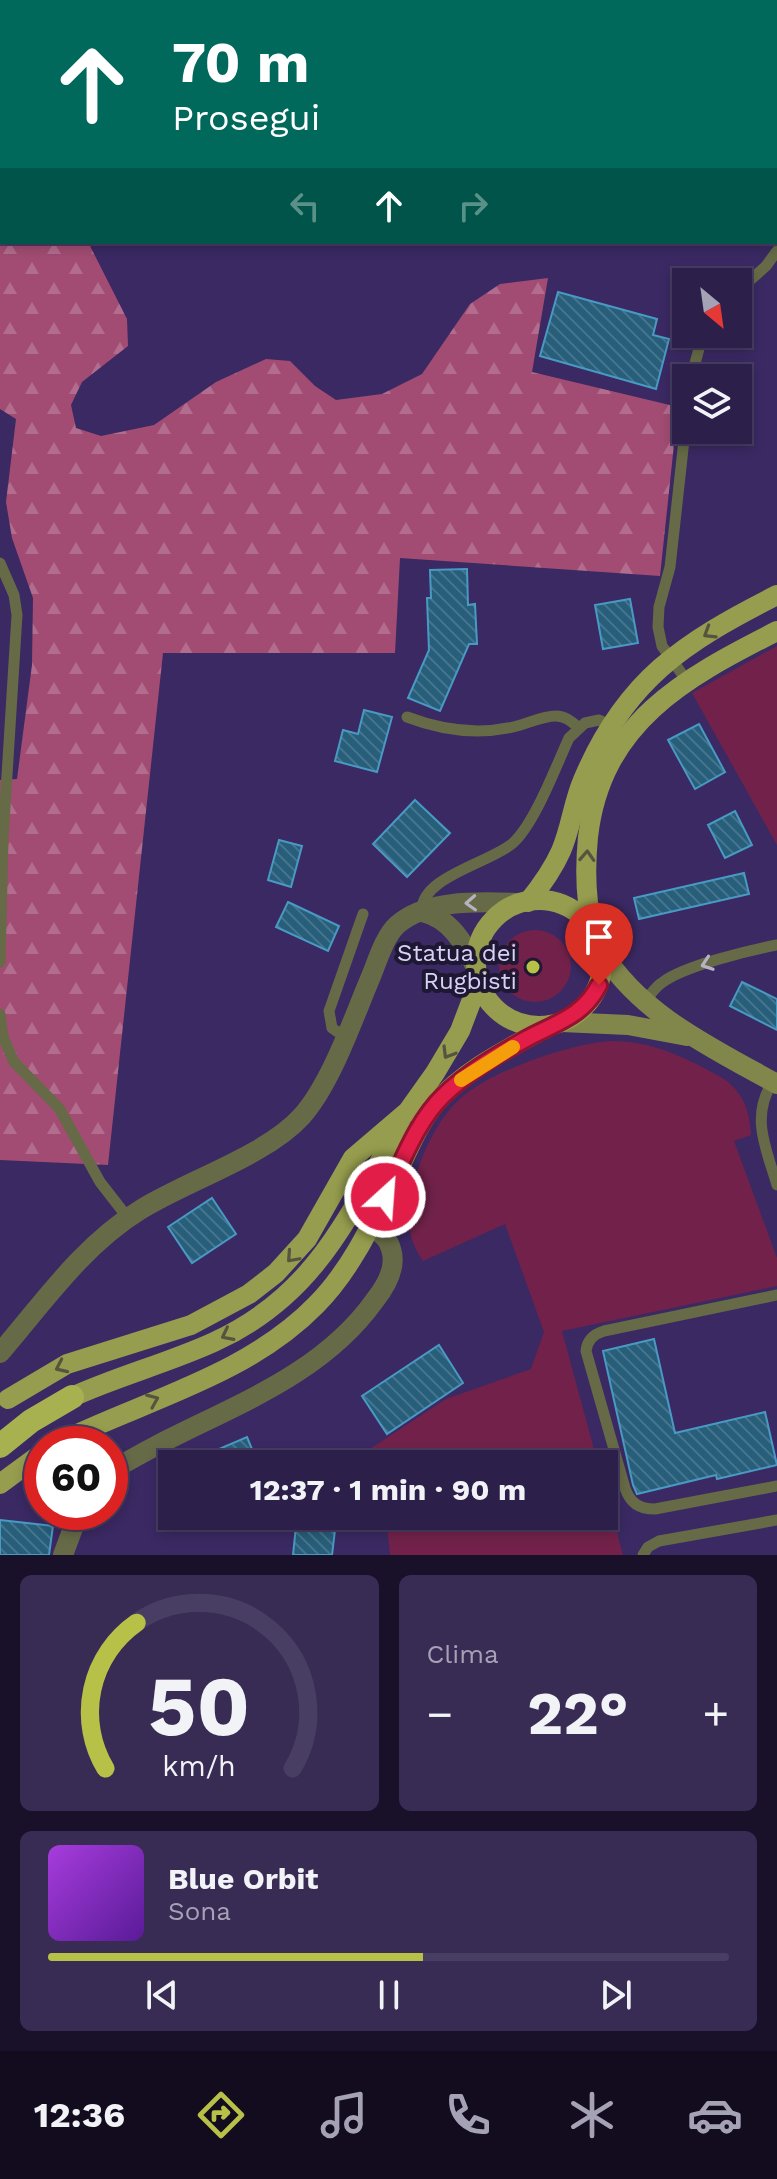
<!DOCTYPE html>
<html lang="it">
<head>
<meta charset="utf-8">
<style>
  body { margin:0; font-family:"Work Sans",sans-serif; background:#382c54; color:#f1f3f6; height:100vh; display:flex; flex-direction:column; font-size:30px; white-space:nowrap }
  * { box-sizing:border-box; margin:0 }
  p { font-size:26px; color:#a6a2b5 }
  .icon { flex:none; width:44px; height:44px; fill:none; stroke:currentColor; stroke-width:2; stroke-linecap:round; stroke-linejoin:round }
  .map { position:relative; height:1555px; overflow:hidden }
  .sheet { display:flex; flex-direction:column; gap:20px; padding:20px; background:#181129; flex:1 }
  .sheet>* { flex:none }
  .guide { position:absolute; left:0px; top:0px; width:778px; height:244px; box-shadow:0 4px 12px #0003,0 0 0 2px #483d62; background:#00695c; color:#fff; overflow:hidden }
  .needle { width:52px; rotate:151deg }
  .controls { position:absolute; left:672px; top:268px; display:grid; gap:16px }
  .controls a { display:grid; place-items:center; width:80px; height:80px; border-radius:0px; background:#2c1f4a; box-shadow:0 4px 12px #0003,0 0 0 2px #483d62; font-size:40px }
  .speed { position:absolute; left:24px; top:1426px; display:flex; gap:16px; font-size:40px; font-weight:700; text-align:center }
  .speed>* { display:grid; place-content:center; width:104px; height:104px; border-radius:50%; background:#2c1f4a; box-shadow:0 4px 12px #0003,0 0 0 2px #483d62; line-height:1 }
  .speed .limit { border:12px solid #d22; background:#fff; color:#111 }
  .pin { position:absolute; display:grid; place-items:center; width:68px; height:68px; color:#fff; margin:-82px -34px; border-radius:50% 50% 50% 0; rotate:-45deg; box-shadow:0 0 8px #0007 }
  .pin .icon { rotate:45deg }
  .me { position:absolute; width:88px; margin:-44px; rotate:26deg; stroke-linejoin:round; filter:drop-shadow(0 0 6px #0008) }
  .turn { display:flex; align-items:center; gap:28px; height:168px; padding:0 40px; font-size:36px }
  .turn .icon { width:104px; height:104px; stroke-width:2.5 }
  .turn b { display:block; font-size:56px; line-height:68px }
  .lanes { display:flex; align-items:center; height:76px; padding:0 40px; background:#0003; justify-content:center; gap:40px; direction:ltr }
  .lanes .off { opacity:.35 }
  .big { font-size:60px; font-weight:700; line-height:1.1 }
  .sheet .tile { flex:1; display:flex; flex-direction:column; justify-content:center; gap:12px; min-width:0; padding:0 28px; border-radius:12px; background:#382c54 }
  .sheet .dial { align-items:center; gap:0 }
  .dial svg { height:208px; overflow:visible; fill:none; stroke:#483d62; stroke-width:7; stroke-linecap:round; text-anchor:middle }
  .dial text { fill:#f1f3f6; stroke:none }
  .song { display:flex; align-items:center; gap:24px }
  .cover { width:96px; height:96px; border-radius:12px; background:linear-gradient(135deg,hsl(280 70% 55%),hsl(270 70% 35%)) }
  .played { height:8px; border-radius:4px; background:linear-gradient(90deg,#b7c147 55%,#483d62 55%) }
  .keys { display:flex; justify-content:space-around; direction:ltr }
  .heat { display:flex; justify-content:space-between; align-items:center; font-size:44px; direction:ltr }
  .sheet .tiles { flex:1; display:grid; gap:20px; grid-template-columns:1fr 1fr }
  .tile:last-child { grid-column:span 2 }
  .trip { position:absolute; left:158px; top:1450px; width:460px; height:80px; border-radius:0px; background:#2c1f4a; box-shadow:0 4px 12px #0003,0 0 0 2px #483d62; font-weight:700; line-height:80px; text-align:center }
  .menu { display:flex; height:128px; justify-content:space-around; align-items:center; background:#120c1e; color:#a6a2b5 }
  .menu .icon { width:56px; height:56px }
  .menu .current { color:#b7c147 }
  .menu b { font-size:36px; color:#f1f3f6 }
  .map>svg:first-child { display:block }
</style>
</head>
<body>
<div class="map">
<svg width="777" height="1555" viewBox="0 0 777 1555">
  <defs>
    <pattern id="forest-firs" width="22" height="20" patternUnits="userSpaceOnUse" patternTransform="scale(2)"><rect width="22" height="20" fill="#a24c73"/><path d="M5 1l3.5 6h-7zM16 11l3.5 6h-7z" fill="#b26d8e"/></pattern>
    <pattern id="building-back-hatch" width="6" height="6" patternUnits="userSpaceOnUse" patternTransform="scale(2)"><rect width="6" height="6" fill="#275e7a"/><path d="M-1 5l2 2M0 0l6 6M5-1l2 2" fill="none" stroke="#46748e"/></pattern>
  </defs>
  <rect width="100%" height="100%" fill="#3a2963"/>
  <g fill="#72224a">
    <path d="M 777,646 L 777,845 L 692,693 Z"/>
    <circle cx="535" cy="966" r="36"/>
    <path d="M 610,1041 C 646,1041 673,1052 704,1068 C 715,1074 727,1079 735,1089 C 747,1102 750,1118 751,1135 L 734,1141 L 777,1258 L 777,1286 L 562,1331 L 598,1464 L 347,1464 L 446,1399 L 531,1369 L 544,1332 L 505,1224 L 423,1261 C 406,1237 406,1213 413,1185 C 421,1155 437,1119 461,1098 C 491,1071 569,1044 610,1041 Z"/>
    <path d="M 604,1484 L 623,1555 L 390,1555 L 386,1517 L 335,1525 L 333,1516 L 604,1516 Z"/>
  </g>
  <path fill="url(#forest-firs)" d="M 0,143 L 2,242 L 88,242 L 127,319 L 128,346 L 82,382 L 71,405 L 76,428 L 101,436 L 154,425 L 216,382 L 266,359 L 290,361 L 315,386 L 336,400 L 382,394 L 422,374 L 470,304 L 500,284 L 548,278 L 532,372 L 678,407 L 660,576 L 400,558 L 395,653 L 163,653 L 108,1165 L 0,1160 L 0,780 L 17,779 L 32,665 L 33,598 L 12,538 L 6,502 L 16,419 L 0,409 Z"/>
  <g fill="url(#building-back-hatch)" stroke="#499ac3" stroke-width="2">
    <path d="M 558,292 L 657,319 L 653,335 L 669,339 L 656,389 L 540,356 Z"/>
    <path d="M 467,569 L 468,605 L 475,604 L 477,644 L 469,644 L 440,711 L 408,698 L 429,650 L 427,598 L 431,598 L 430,570 Z"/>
    <path d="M 630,599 L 638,643 L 603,649 L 595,605 Z"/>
    <path d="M 364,710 L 392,717 L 377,772 L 335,761 L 343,730 L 358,734 Z"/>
    <path d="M 699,724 L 725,772 L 695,789 L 668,740 Z"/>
    <path d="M 415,800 L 450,833 L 407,877 L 373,844 Z"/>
    <path d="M 735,811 L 752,845 L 725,858 L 708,825 Z"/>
    <path d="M 279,840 L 302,846 L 291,887 L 268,880 Z"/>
    <path d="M 744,873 L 749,894 L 639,919 L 634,898 Z"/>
    <path d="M 288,902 L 339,926 L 328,951 L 276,927 Z"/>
    <path d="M 742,982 L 777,999 L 777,1030 L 730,1006 Z"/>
    <path d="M 212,1198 L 236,1234 L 192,1263 L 168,1227 Z"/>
    <path d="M 654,1339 L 675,1433 L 765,1412 L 777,1465 L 717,1479 L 716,1475 L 637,1494 L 633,1485 L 603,1351 Z"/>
    <path d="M 439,1345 L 463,1383 L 387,1434 L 362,1396 Z"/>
    <path d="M 247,1437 L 258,1464 L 225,1464 L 219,1449 Z"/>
    <path d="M 0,1520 L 53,1526 L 49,1555 L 0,1555 Z"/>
    <path d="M 296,1526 L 335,1530 L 332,1555 L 293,1555 Z"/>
  </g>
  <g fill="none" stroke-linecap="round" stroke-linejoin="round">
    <g stroke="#666a46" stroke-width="11">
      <path d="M 281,2 L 291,0"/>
      <path d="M 738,291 L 766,266 L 777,251"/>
      <path d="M 691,378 L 703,334"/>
      <path d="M 686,422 L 670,567 L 659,607 L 658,627 L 662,646 L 687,681"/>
      <path d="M 0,563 L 14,595 L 17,615 L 3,839 L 0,962"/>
      <path d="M 407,717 C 441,730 477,735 513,727 C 527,724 542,716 556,716 C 565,716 571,721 578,727"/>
      <path d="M 422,911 C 420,877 492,862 513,843 C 535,823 556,766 569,738 L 585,723 L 599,720 L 616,728"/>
      <path d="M 646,1000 C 651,994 656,986 663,982 C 684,966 750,950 777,945"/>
      <path d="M 0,1014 L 3,1037 L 14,1062 L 59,1108 L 100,1182 L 128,1218"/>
      <path d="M 345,1037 L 332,1028 L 329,1011 L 363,914"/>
      <path d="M 773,1081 C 750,1117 766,1148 777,1185"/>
      <path d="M 777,1295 L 604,1331 C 594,1334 587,1340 586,1351 L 625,1488 C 630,1503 639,1509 655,1509 L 777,1486"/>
      <path d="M 643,1555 L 648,1547 L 659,1541 L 777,1520"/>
    </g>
    <g stroke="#666a46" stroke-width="20">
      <path d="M 721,0 L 723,2"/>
      <path d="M 776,63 L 777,64"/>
      <path d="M 422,912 C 450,918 465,944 476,968"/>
      <path d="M 0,1353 C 43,1303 83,1245 140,1210 C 188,1180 266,1156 302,1116 C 332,1082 354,1016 372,974 C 378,959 385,936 397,925 C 427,898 483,902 520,903"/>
      <path d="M 110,1472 C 199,1415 312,1389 375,1300 C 386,1286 397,1267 391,1249 C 387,1233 372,1230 363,1218 L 363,1207 L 368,1185"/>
      <path d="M 63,1555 L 79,1512"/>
    </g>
    <g stroke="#81874b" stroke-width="20">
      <path d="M 630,0 L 631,2"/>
      <path d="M 776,122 L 777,123"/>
      <path d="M 601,950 C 639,1014 714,1049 777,1084"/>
      <path d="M 562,1022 L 628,1025 L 687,1036"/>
    </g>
    <g stroke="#969d4e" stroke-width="20">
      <circle cx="539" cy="963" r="63"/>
      <path d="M 528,902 C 541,886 553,869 561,851 C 571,828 573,803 583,780 C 625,680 684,642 777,595"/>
      <path d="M 593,929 C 585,899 585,868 588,837 C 601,723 684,678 777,631"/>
      <path d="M 72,1397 C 118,1376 168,1363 214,1342 C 315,1296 348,1217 400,1125"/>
      <path d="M 8,1399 L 67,1364 L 191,1325 L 249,1294 L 276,1273 L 307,1239 L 353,1158 L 408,1111 L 435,1073 L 460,1031 L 479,981"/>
      <path d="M 56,1444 C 142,1401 247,1376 316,1305 C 353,1268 375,1217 398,1171 C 409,1148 419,1123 436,1103 C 466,1068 512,1047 551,1025"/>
      <path d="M 0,1484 L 42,1453"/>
    </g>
    <path stroke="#a8b150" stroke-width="24" d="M 0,1446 L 31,1421 L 72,1397"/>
  </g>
  <defs><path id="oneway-chevron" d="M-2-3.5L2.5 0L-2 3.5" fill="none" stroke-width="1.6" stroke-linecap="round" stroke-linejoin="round" transform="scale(2)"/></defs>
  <g stroke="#55543f">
    <use href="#oneway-chevron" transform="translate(709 633) rotate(148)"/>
    <use href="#oneway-chevron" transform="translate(587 856) rotate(-87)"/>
    <use href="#oneway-chevron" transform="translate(448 1053) rotate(121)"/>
    <use href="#oneway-chevron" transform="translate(292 1257) rotate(132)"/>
    <use href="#oneway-chevron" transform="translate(227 1335) rotate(153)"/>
    <use href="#oneway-chevron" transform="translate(61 1367) rotate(155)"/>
    <use href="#oneway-chevron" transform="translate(153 1400) rotate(-23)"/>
  </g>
  <g stroke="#b6b2c1">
    <use href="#oneway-chevron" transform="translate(471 903) rotate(177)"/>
    <use href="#oneway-chevron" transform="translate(707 964) rotate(161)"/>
  </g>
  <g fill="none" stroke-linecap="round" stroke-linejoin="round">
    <defs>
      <path id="route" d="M 385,1197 C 402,1163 416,1122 444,1095 C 468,1072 497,1055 526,1039 C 555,1023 583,1017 599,985"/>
    </defs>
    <use href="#route" stroke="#92132f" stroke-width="20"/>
    <use href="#route" stroke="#e11d48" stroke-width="14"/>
    <path stroke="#f59e0b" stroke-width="14" d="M 461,1080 L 513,1047"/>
  </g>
  <circle fill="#b7c147" stroke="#1f1832" stroke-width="3" cx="533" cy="967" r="8"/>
  <g text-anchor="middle" stroke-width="8" stroke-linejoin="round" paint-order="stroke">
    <g font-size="24" fill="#d8d1f6" stroke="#1f1832" text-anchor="end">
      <text x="517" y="961">Statua dei<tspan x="517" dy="28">Rugbisti</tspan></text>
    </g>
  </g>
</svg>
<div class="controls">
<a><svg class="needle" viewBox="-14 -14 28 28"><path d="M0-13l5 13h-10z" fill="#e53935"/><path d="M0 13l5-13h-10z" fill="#a6a2b5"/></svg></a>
<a><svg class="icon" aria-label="layers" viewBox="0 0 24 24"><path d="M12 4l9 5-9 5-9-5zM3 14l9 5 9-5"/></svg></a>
</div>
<div class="speed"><div class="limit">60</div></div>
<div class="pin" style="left:599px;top:985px;background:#d93025"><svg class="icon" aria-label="arrive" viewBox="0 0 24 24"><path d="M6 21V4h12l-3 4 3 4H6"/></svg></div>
<svg class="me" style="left:385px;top:1197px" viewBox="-20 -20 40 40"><circle r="17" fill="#e11d48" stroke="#fff" stroke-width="3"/><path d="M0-11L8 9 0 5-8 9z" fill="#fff"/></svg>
<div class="trip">12:37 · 1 min · 90 m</div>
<div class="guide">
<div class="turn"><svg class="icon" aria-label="ahead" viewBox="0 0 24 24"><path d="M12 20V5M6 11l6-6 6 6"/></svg><div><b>70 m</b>Prosegui</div></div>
<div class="lanes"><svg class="icon off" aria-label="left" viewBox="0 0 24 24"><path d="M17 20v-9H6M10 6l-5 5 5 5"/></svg><svg class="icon" aria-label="ahead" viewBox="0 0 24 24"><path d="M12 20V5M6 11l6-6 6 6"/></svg><svg class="icon off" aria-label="right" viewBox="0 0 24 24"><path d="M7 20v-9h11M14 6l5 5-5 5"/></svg></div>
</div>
</div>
<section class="sheet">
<div class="tiles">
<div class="tile dial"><svg viewBox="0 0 100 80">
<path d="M14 69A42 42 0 1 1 86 69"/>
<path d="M14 69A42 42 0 0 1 26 13" stroke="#b7c147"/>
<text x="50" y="56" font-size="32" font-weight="700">50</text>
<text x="50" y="72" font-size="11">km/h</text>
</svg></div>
<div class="tile"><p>Clima</p>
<div class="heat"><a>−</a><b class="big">22°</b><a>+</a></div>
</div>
<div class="tile">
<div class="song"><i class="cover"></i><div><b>Blue Orbit</b><p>Sona</p></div></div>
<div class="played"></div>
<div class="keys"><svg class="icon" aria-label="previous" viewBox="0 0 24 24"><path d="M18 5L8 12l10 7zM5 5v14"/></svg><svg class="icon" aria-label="pause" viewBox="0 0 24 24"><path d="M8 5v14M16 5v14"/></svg><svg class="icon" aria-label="next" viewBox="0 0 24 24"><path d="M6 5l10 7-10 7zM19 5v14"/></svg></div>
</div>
</div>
</section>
<nav class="menu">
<b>12:36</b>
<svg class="icon current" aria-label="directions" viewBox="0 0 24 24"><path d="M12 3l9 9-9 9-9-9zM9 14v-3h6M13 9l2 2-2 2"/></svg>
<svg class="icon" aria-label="music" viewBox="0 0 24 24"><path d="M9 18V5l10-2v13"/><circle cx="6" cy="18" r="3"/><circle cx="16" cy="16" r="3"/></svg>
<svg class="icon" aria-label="phone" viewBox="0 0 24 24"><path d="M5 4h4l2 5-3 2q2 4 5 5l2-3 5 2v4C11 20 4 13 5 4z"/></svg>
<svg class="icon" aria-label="climate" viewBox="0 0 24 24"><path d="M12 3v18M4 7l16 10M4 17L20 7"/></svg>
<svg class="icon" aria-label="car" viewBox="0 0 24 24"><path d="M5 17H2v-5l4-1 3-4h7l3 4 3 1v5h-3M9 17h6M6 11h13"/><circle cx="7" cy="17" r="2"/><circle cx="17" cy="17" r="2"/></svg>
</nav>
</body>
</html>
